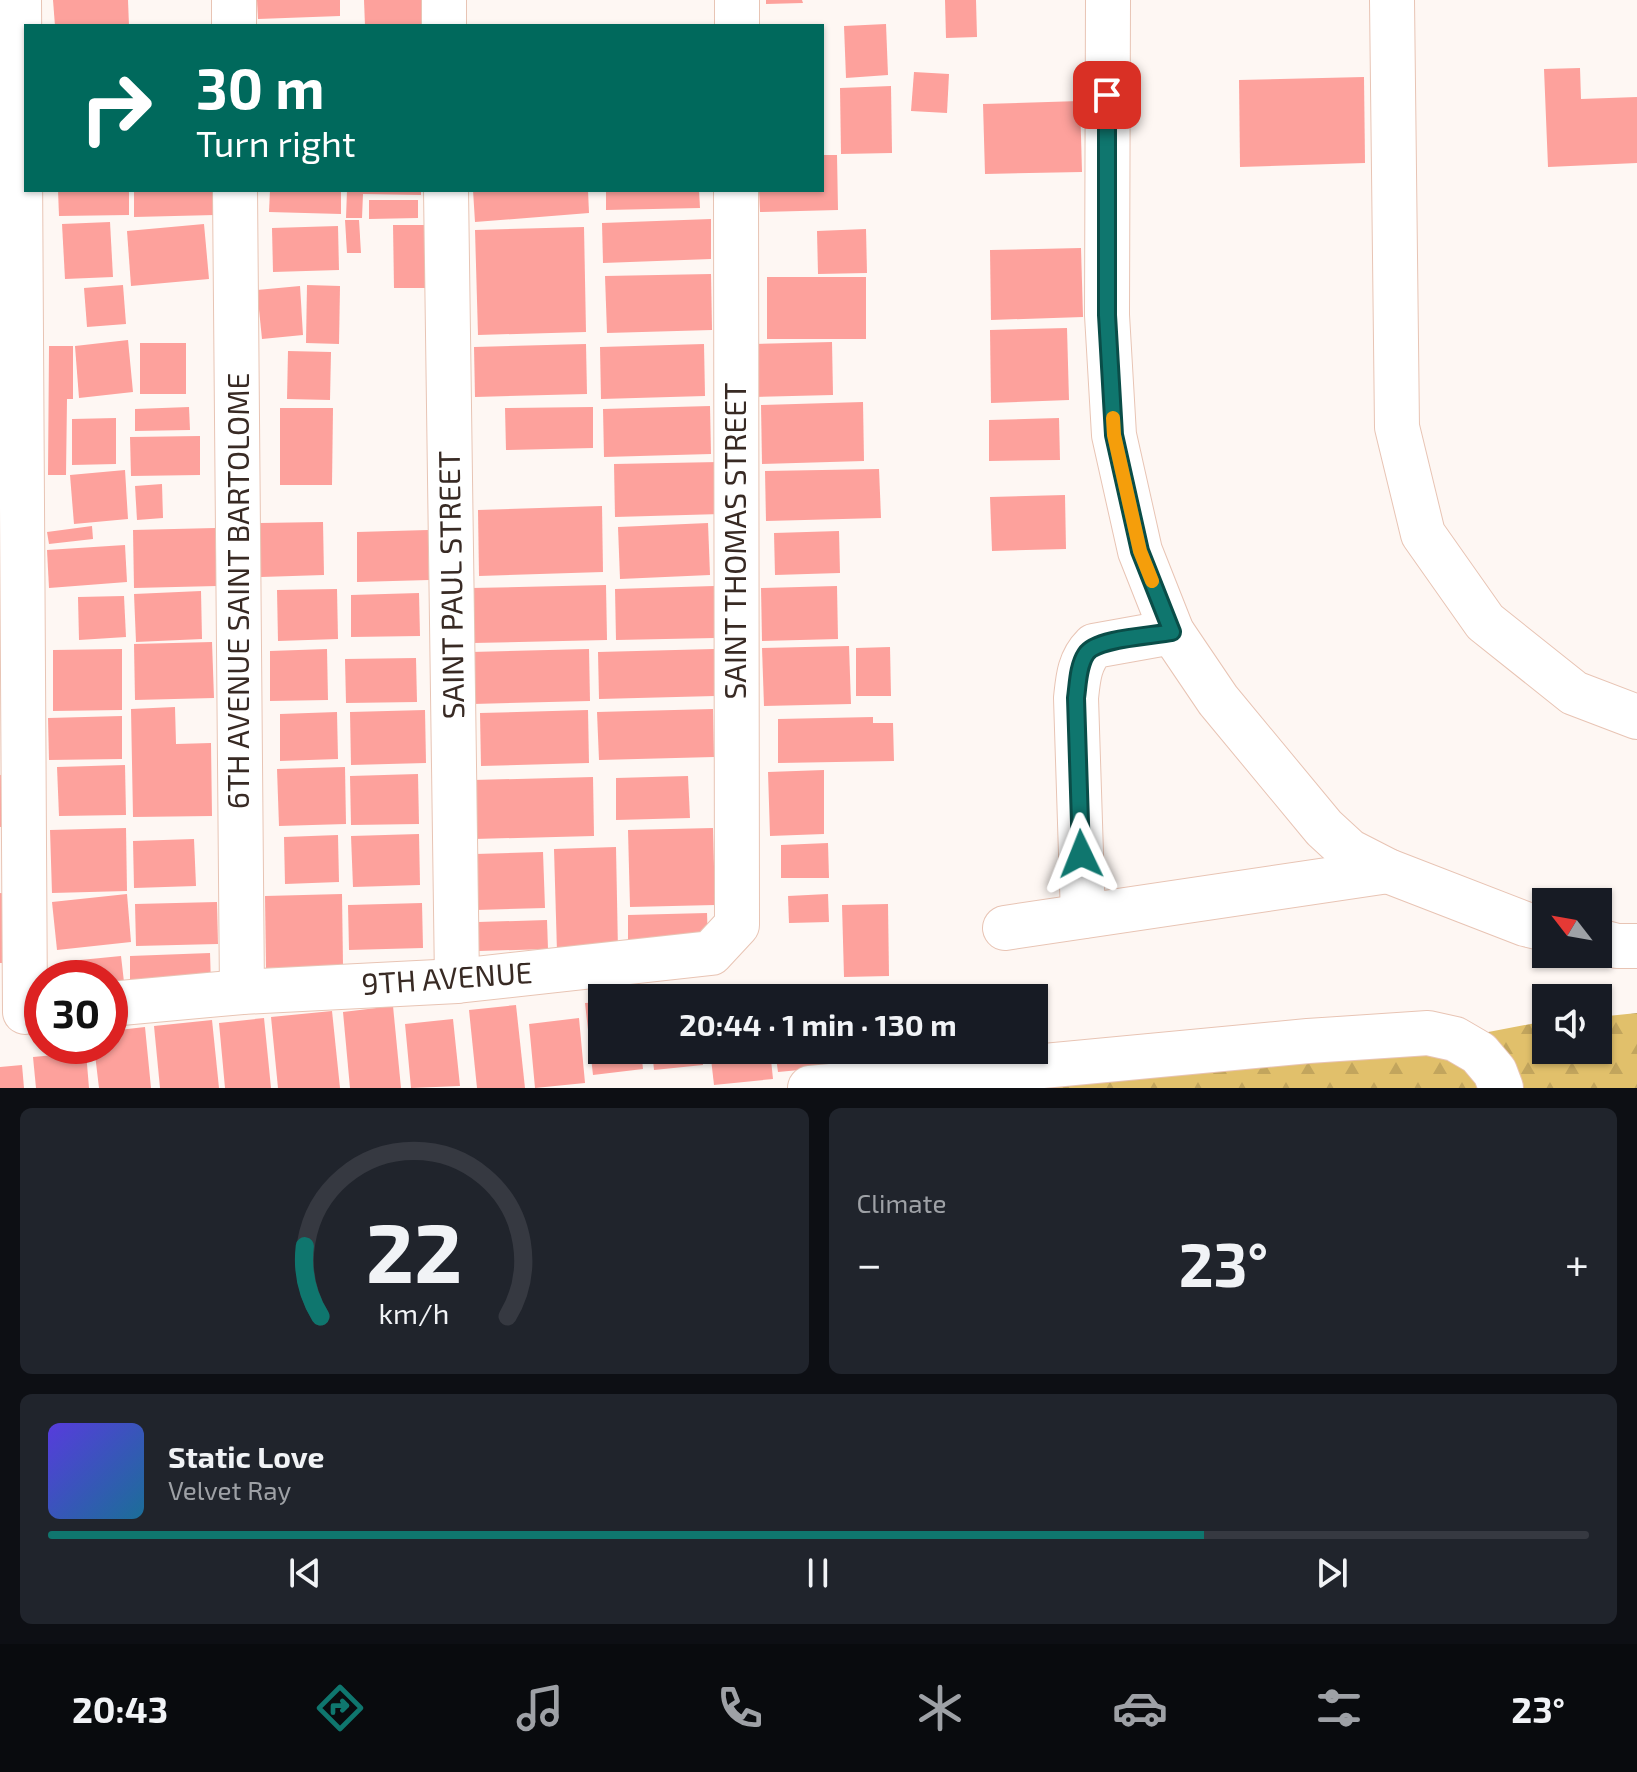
<!DOCTYPE html>
<html lang="en">
<head>
<meta charset="utf-8">
<style>
  body { margin:0; font-family:"Exo 2",sans-serif; background:#20242c; color:#f1f3f6; height:100vh; display:flex; flex-direction:column; font-size:30px; white-space:nowrap }
  * { box-sizing:border-box; margin:0 }
  p { font-size:26px; color:#9ea1a6 }
  .icon { flex:none; width:44px; height:44px; fill:none; stroke:currentColor; stroke-width:2; stroke-linecap:round; stroke-linejoin:round }
  .map { position:relative; height:1088px; overflow:hidden }
  .drawer { display:flex; flex-direction:column; gap:20px; padding:20px; background:#0d0f14; flex:1 }
  .drawer>* { flex:none }
  .guide { position:absolute; left:24px; top:24px; width:800px; height:168px; border-radius:0px; box-shadow:0 2px 6px #0004; background:#00695c; color:#fff; overflow:hidden }
  .needle { width:52px; rotate:301deg }
  .tools { position:absolute; left:1532px; top:888px; display:grid; gap:16px }
  .tools a { display:grid; place-items:center; width:80px; height:80px; border-radius:0px; background:#171b24; box-shadow:0 2px 6px #0004; font-size:40px }
  .speed { position:absolute; left:24px; top:960px; display:flex; gap:16px; font-size:40px; font-weight:700; text-align:center }
  .speed>* { display:grid; place-content:center; width:104px; height:104px; border-radius:50%; background:#171b24; box-shadow:0 2px 6px #0004; line-height:1 }
  .speed .limit { border:12px solid #d22; background:#fff; color:#111 }
  .pin { position:absolute; display:grid; place-items:center; width:68px; height:68px; color:#fff; margin:-34px; border-radius:16px; box-shadow:0 4px 12px #0006 }
  .me { position:absolute; width:88px; margin:-44px; rotate:358deg; stroke-linejoin:round; filter:drop-shadow(0 0 6px #0008) }
  .turn { display:flex; align-items:center; gap:28px; height:168px; padding:0 40px; font-size:36px }
  .turn .icon { width:104px; height:104px; stroke-width:2.5 }
  .turn b { display:block; font-size:56px; line-height:68px }
  .big { font-size:60px; font-weight:700; line-height:1.1 }
  .drawer .widget { flex:1; display:flex; flex-direction:column; justify-content:center; gap:12px; min-width:0; padding:0 28px; border-radius:12px; background:#20242c }
  .drawer .dial { align-items:center; gap:0 }
  .dial svg { height:208px; overflow:visible; fill:none; stroke:#363941; stroke-width:7; stroke-linecap:round; text-anchor:middle }
  .dial text { fill:#f1f3f6; stroke:none }
  .song { display:flex; align-items:center; gap:24px }
  .cover { width:96px; height:96px; border-radius:12px; background:linear-gradient(135deg,hsl(250 70% 55%),hsl(200 70% 35%)) }
  .played { height:8px; border-radius:4px; background:linear-gradient(90deg,#0f766e 75%,#363941 75%) }
  .keys { display:flex; justify-content:space-around; direction:ltr }
  .heat { display:flex; justify-content:space-between; align-items:center; font-size:44px; direction:ltr }
  .drawer .tiles { flex:1; display:grid; gap:20px; grid-template-columns:1fr 1fr }
  .widget:last-child { grid-column:span 2 }
  .trip { position:absolute; left:588px; top:984px; width:460px; height:80px; border-radius:0px; background:#171b24; box-shadow:0 2px 6px #0004; font-weight:700; line-height:80px; text-align:center }
  .menu { display:flex; height:128px; justify-content:space-around; align-items:center; background:#090b0e; color:#9ea1a6 }
  .menu .icon { width:56px; height:56px }
  .menu .on { color:#0f766e }
  .menu b { font-size:36px; color:#f1f3f6 }
  .map>svg:first-child { display:block }
</style>
</head>
<body>
<div class="map">
<svg width="1637" height="1088" viewBox="0 0 1637 1088">
  <defs>
    <pattern id="forest-firs" width="22" height="20" patternUnits="userSpaceOnUse" patternTransform="scale(2)"><rect width="22" height="20" fill="#e1c06b"/><path d="M5 1l3.5 6h-7zM16 11l3.5 6h-7z" fill="#c2a55d"/></pattern>
  </defs>
  <rect width="100%" height="100%" fill="#fef7f3"/>
  <path fill="url(#forest-firs)" d="M 1637,1013 L 1637,1088 L 959,1088 L 1400,1049 L 1546,1021 L 1546,1050 L 1598,1050 L 1598,1017 Z"/>
  <g fill="#fda19c">
    <path d="M 53,0 L 128,0 L 129,26 L 55,26 Z"/>
    <path d="M 257,0 L 340,0 L 340,16 L 258,19 Z"/>
    <path d="M 364,0 L 428,0 L 428,26 L 365,26 Z"/>
    <path d="M 766,0 L 802,0 L 803,3 L 766,4 Z"/>
    <path d="M 945,0 L 976,0 L 977,37 L 946,38 Z"/>
    <path d="M 886,24 L 888,75 L 846,78 L 844,26 Z"/>
    <path d="M 1580,68 L 1581,99 L 1637,97 L 1637,163 L 1548,167 L 1544,69 Z"/>
    <path d="M 914,72 L 949,74 L 947,113 L 911,111 Z"/>
    <path d="M 1364,77 L 1365,163 L 1240,167 L 1239,80 Z"/>
    <path d="M 891,86 L 892,153 L 841,154 L 840,88 Z"/>
    <path d="M 1080,101 L 1082,172 L 985,174 L 983,104 Z"/>
    <path d="M 822,155 L 837,155 L 838,210 L 760,212 L 759,190 L 822,190 Z"/>
    <path d="M 58,190 L 129,190 L 129,215 L 59,216 Z"/>
    <path d="M 134,190 L 214,190 L 215,215 L 134,217 Z"/>
    <path d="M 270,190 L 341,190 L 341,214 L 269,212 Z"/>
    <path d="M 347,190 L 421,190 L 421,195 L 363,194 L 362,218 L 346,218 Z"/>
    <path d="M 473,190 L 588,190 L 589,213 L 475,222 Z"/>
    <path d="M 606,190 L 699,190 L 700,208 L 606,210 Z"/>
    <path d="M 369,200 L 418,200 L 418,218 L 369,219 Z"/>
    <path d="M 711,219 L 711,259 L 603,263 L 602,223 Z"/>
    <path d="M 345,220 L 359,220 L 361,253 L 347,253 Z"/>
    <path d="M 110,222 L 113,277 L 65,279 L 62,224 Z"/>
    <path d="M 204,224 L 209,279 L 131,286 L 127,231 Z"/>
    <path d="M 393,225 L 425,225 L 425,288 L 394,288 Z"/>
    <path d="M 338,226 L 339,270 L 273,272 L 272,228 Z"/>
    <path d="M 584,227 L 586,332 L 478,335 L 475,230 Z"/>
    <path d="M 866,229 L 867,273 L 818,274 L 817,231 Z"/>
    <path d="M 1081,248 L 1083,317 L 991,320 L 990,250 Z"/>
    <path d="M 711,274 L 712,330 L 607,333 L 605,276 Z"/>
    <rect x="767" y="277" width="99" height="62"/>
    <path d="M 123,285 L 126,324 L 87,327 L 84,288 Z"/>
    <path d="M 307,285 L 340,286 L 339,344 L 306,343 Z"/>
    <path d="M 300,286 L 303,335 L 262,339 L 257,290 Z"/>
    <path d="M 1067,328 L 1069,400 L 991,403 L 990,330 Z"/>
    <path d="M 128,340 L 133,392 L 79,398 L 75,346 Z"/>
    <path d="M 832,342 L 833,395 L 753,397 L 752,344 Z"/>
    <rect x="140" y="343" width="46" height="51"/>
    <path d="M 586,344 L 587,394 L 475,397 L 474,347 Z"/>
    <path d="M 704,344 L 705,396 L 601,399 L 600,347 Z"/>
    <path d="M 49,346 L 73,346 L 73,399 L 67,399 L 66,475 L 48,475 Z"/>
    <path d="M 288,351 L 331,352 L 330,400 L 287,399 Z"/>
    <path d="M 863,402 L 864,461 L 762,464 L 761,405 Z"/>
    <path d="M 710,406 L 711,454 L 604,457 L 603,409 Z"/>
    <path d="M 189,407 L 190,430 L 135,431 L 135,409 Z"/>
    <path d="M 593,407 L 593,448 L 506,450 L 505,408 Z"/>
    <path d="M 280,408 L 333,408 L 332,485 L 280,485 Z"/>
    <path d="M 116,418 L 116,464 L 72,465 L 72,419 Z"/>
    <path d="M 1059,418 L 1060,460 L 989,461 L 989,420 Z"/>
    <path d="M 200,436 L 200,475 L 131,476 L 130,437 Z"/>
    <path d="M 719,462 L 721,514 L 615,517 L 614,464 Z"/>
    <path d="M 879,469 L 881,518 L 766,521 L 765,471 Z"/>
    <path d="M 125,470 L 128,519 L 74,524 L 70,475 Z"/>
    <path d="M 162,484 L 163,518 L 137,520 L 135,486 Z"/>
    <path d="M 1065,495 L 1066,549 L 992,551 L 990,497 Z"/>
    <path d="M 602,506 L 603,572 L 479,576 L 478,510 Z"/>
    <path d="M 323,522 L 324,575 L 261,577 L 260,523 Z"/>
    <path d="M 708,523 L 710,575 L 620,579 L 618,527 Z"/>
    <path d="M 92,526 L 93,539 L 49,544 L 47,532 Z"/>
    <path d="M 215,528 L 217,586 L 134,588 L 133,530 Z"/>
    <path d="M 428,530 L 429,580 L 357,582 L 357,532 Z"/>
    <path d="M 839,531 L 840,573 L 775,575 L 774,533 Z"/>
    <path d="M 125,545 L 127,582 L 49,588 L 47,550 Z"/>
    <path d="M 606,585 L 607,640 L 473,643 L 471,588 Z"/>
    <path d="M 714,586 L 715,638 L 616,640 L 615,589 Z"/>
    <path d="M 837,586 L 838,639 L 762,641 L 761,588 Z"/>
    <path d="M 337,589 L 338,639 L 278,641 L 277,590 Z"/>
    <path d="M 201,591 L 202,639 L 136,642 L 134,594 Z"/>
    <path d="M 419,593 L 420,636 L 351,637 L 351,595 Z"/>
    <path d="M 124,596 L 126,637 L 79,640 L 78,597 Z"/>
    <path d="M 212,642 L 214,698 L 135,700 L 134,644 Z"/>
    <path d="M 849,646 L 851,704 L 764,706 L 762,648 Z"/>
    <path d="M 890,647 L 891,696 L 856,696 L 856,648 Z"/>
    <path d="M 122,649 L 122,710 L 53,711 L 53,650 Z"/>
    <path d="M 327,649 L 328,700 L 270,701 L 270,651 Z"/>
    <path d="M 589,649 L 590,701 L 473,704 L 471,652 Z"/>
    <path d="M 714,649 L 715,696 L 599,699 L 598,652 Z"/>
    <path d="M 416,658 L 417,702 L 346,703 L 345,659 Z"/>
    <path d="M 175,707 L 176,744 L 211,743 L 212,816 L 133,817 L 131,709 Z"/>
    <path d="M 713,709 L 714,757 L 599,760 L 597,712 Z"/>
    <path d="M 425,710 L 426,763 L 351,765 L 350,712 Z"/>
    <path d="M 588,710 L 589,763 L 481,766 L 480,713 Z"/>
    <path d="M 337,712 L 338,759 L 280,761 L 280,714 Z"/>
    <path d="M 122,716 L 122,759 L 49,760 L 48,718 Z"/>
    <path d="M 873,717 L 873,723 L 893,723 L 894,761 L 778,763 L 778,719 Z"/>
    <path d="M 125,765 L 126,815 L 59,816 L 57,767 Z"/>
    <path d="M 345,767 L 346,824 L 279,826 L 277,769 Z"/>
    <path d="M 824,770 L 824,834 L 770,836 L 768,772 Z"/>
    <path d="M 10,774 L 12,826 L 0,827 L 0,775 Z"/>
    <path d="M 418,774 L 419,824 L 351,825 L 350,776 Z"/>
    <path d="M 688,776 L 690,818 L 616,820 L 616,778 Z"/>
    <path d="M 593,777 L 594,836 L 474,839 L 473,780 Z"/>
    <path d="M 126,828 L 127,891 L 52,893 L 50,830 Z"/>
    <path d="M 713,828 L 715,905 L 630,907 L 628,830 Z"/>
    <path d="M 419,834 L 420,885 L 353,887 L 351,836 Z"/>
    <path d="M 338,835 L 339,882 L 285,884 L 284,837 Z"/>
    <path d="M 194,839 L 196,886 L 134,888 L 133,841 Z"/>
    <path d="M 828,843 L 829,878 L 781,878 L 781,845 Z"/>
    <path d="M 616,847 L 618,951 L 557,952 L 554,849 Z"/>
    <path d="M 543,852 L 545,908 L 476,910 L 475,854 Z"/>
    <path d="M 0,893 L 8,894 L 6,963 L 0,963 Z"/>
    <path d="M 127,894 L 131,942 L 57,950 L 52,902 Z"/>
    <path d="M 342,894 L 343,966 L 266,968 L 265,896 Z"/>
    <path d="M 828,894 L 829,922 L 789,923 L 788,896 Z"/>
    <path d="M 217,902 L 218,944 L 136,946 L 135,904 Z"/>
    <path d="M 422,903 L 423,948 L 349,950 L 348,905 Z"/>
    <path d="M 888,904 L 889,976 L 844,977 L 842,905 Z"/>
    <path d="M 707,913 L 708,945 L 628,947 L 628,915 Z"/>
    <path d="M 547,920 L 548,949 L 479,951 L 478,922 Z"/>
    <path d="M 210,953 L 211,985 L 130,987 L 130,956 Z"/>
    <path d="M 121,956 L 124,982 L 110,983 L 110,978 L 72,978 L 70,961 Z"/>
    <path d="M 602,1002 L 602,1050 L 641,1050 L 643,1069 L 593,1075 L 585,1003 Z"/>
    <path d="M 516,1005 L 525,1088 L 477,1088 L 469,1010 Z"/>
    <path d="M 393,1006 L 401,1088 L 350,1088 L 343,1012 Z"/>
    <path d="M 332,1011 L 340,1088 L 278,1088 L 271,1017 Z"/>
    <path d="M 264,1018 L 271,1088 L 225,1088 L 219,1023 Z"/>
    <path d="M 579,1018 L 585,1083 L 535,1088 L 529,1024 Z"/>
    <path d="M 453,1019 L 460,1086 L 411,1088 L 405,1024 Z"/>
    <path d="M 212,1020 L 219,1088 L 160,1088 L 154,1026 Z"/>
    <path d="M 145,1027 L 151,1088 L 99,1088 L 94,1046 L 110,1046 L 110,1031 Z"/>
    <path d="M 652,1050 L 701,1050 L 703,1065 L 654,1070 Z"/>
    <path d="M 710,1050 L 770,1050 L 773,1079 L 714,1085 Z"/>
    <path d="M 775,1050 L 829,1050 L 831,1067 L 778,1072 Z"/>
    <path d="M 86,1052 L 89,1088 L 36,1088 L 33,1057 Z"/>
    <path d="M 22,1065 L 24,1088 L 0,1088 L 0,1067 Z"/>
  </g>
  <g fill="none" stroke-linecap="round" stroke-linejoin="round">
    <defs>
      <g id="minor">
        <path d="M 19,0 L 25,1012"/>
        <path d="M 234,0 L 234,26"/>
        <path d="M 444,0 L 444,26"/>
        <path d="M 1108,0 L 1107,315 L 1114,435 L 1140,551 L 1172,632 L 1218,700 L 1324,828 L 1349,851 L 1388,871 L 1525,924 L 1546,929"/>
        <path d="M 1392,0 L 1397,427 L 1423,534 L 1485,622 L 1574,693 L 1637,717"/>
        <path d="M 737,26 L 737,0"/>
        <path d="M 235,190 L 242,992"/>
        <path d="M 446,190 L 457,981"/>
        <path d="M 1083,916 L 1076,698 C 1078,679 1079,661 1094,646 L 1172,632"/>
        <path d="M 1005,928 L 1388,871"/>
        <path d="M 1598,941 L 1617,946 L 1637,946"/>
        <path d="M 110,1004 L 242,992 L 457,981 L 711,953 L 737,925 L 736,190"/>
        <path d="M 810,1088 L 1308,1041 L 1428,1033 L 1455,1039 L 1479,1053 L 1495,1072 L 1501,1088"/>
      </g>
    </defs>
    <use href="#minor" stroke="#e8c4b4" stroke-width="46"/>
    <use href="#minor" stroke="#fff" stroke-width="44"/>
  </g>
  <g fill="none" stroke-linecap="round" stroke-linejoin="round">
    <defs>
      <path id="route" d="M 1081,854 L 1076,698 C 1078,684 1078,666 1086,654 C 1096,638 1152,636 1172,632 L 1140,551 L 1114,435 L 1107,315 L 1107,95"/>
    </defs>
    <use href="#route" stroke="#0a4d48" stroke-width="20"/>
    <use href="#route" stroke="#0f766e" stroke-width="14"/>
    <path stroke="#f59e0b" stroke-width="14" d="M 1113,418 L 1114,435 L 1140,551 L 1152,581"/>
  </g>
  <g text-anchor="middle" stroke-width="8" stroke-linejoin="round" paint-order="stroke">
    <g font-size="30" fill="#382a24" stroke="#fff">
      <text transform="translate(736 541) rotate(-90)" y="10">SAINT THOMAS STREET</text>
      <text transform="translate(452 585) rotate(-91)" y="10">SAINT PAUL STREET</text>
      <text transform="translate(239 591) rotate(-90)" y="10">6TH AVENUE SAINT BARTOLOME</text>
      <text transform="translate(447 979) rotate(-4)" y="10">9TH AVENUE</text>
    </g>
  </g>
</svg>
<div class="tools">
<a><svg class="needle" viewBox="-14 -14 28 28"><path d="M0-13l5 13h-10z" fill="#e53935"/><path d="M0 13l5-13h-10z" fill="#9ea1a6"/></svg></a>
<a><svg class="icon" aria-label="sound" viewBox="0 0 24 24"><path d="M4 9h4l5-4v14l-5-4H4zM17 9q2 3 0 6"/></svg></a>
</div>
<div class="speed"><div class="limit">30</div></div>
<div class="pin" style="left:1107px;top:95px;background:#d93025"><svg class="icon" aria-label="arrive" viewBox="0 0 24 24"><path d="M6 21V4h12l-3 4 3 4H6"/></svg></div>
<svg class="me" style="left:1081px;top:854px" viewBox="-20 -20 40 40"><path d="M0-17L14 15 0 8-14 15z" fill="#0f766e" stroke="#fff" stroke-width="4"/></svg>
<div class="trip">20:44 · 1 min · 130 m</div>
<div class="guide">
<div class="turn"><svg class="icon" aria-label="right" viewBox="0 0 24 24"><path d="M7 20v-9h11M14 6l5 5-5 5"/></svg><div><b>30 m</b>Turn right</div></div>
</div>
</div>
<section class="drawer">
<div class="tiles">
<div class="widget dial"><svg viewBox="0 0 100 80">
<path d="M14 69A42 42 0 1 1 86 69"/>
<path d="M14 69A42 42 0 0 1 8 42" stroke="#0f766e"/>
<text x="50" y="56" font-size="32" font-weight="700">22</text>
<text x="50" y="72" font-size="11">km/h</text>
</svg></div>
<div class="widget"><p>Climate</p>
<div class="heat"><a>−</a><b class="big">23°</b><a>+</a></div>
</div>
<div class="widget">
<div class="song"><i class="cover"></i><div><b>Static Love</b><p>Velvet Ray</p></div></div>
<div class="played"></div>
<div class="keys"><svg class="icon" aria-label="previous" viewBox="0 0 24 24"><path d="M18 5L8 12l10 7zM5 5v14"/></svg><svg class="icon" aria-label="pause" viewBox="0 0 24 24"><path d="M8 5v14M16 5v14"/></svg><svg class="icon" aria-label="next" viewBox="0 0 24 24"><path d="M6 5l10 7-10 7zM19 5v14"/></svg></div>
</div>
</div>
</section>
<nav class="menu">
<b>20:43</b>
<svg class="icon on" aria-label="directions" viewBox="0 0 24 24"><path d="M12 3l9 9-9 9-9-9zM9 14v-3h6M13 9l2 2-2 2"/></svg>
<svg class="icon" aria-label="music" viewBox="0 0 24 24"><path d="M9 18V5l10-2v13"/><circle cx="6" cy="18" r="3"/><circle cx="16" cy="16" r="3"/></svg>
<svg class="icon" aria-label="phone" viewBox="0 0 24 24"><path d="M5 4h4l2 5-3 2q2 4 5 5l2-3 5 2v4C11 20 4 13 5 4z"/></svg>
<svg class="icon" aria-label="climate" viewBox="0 0 24 24"><path d="M12 3v18M4 7l16 10M4 17L20 7"/></svg>
<svg class="icon" aria-label="car" viewBox="0 0 24 24"><path d="M5 17H2v-5l4-1 3-4h7l3 4 3 1v5h-3M9 17h6M6 11h13"/><circle cx="7" cy="17" r="2"/><circle cx="17" cy="17" r="2"/></svg>
<svg class="icon" aria-label="filters" viewBox="0 0 24 24"><path d="M4 7h16M4 17h16"/><circle cx="9" cy="7" r="2"/><circle cx="15" cy="17" r="2"/></svg>
<b>23°</b>
</nav>
</body>
</html>
